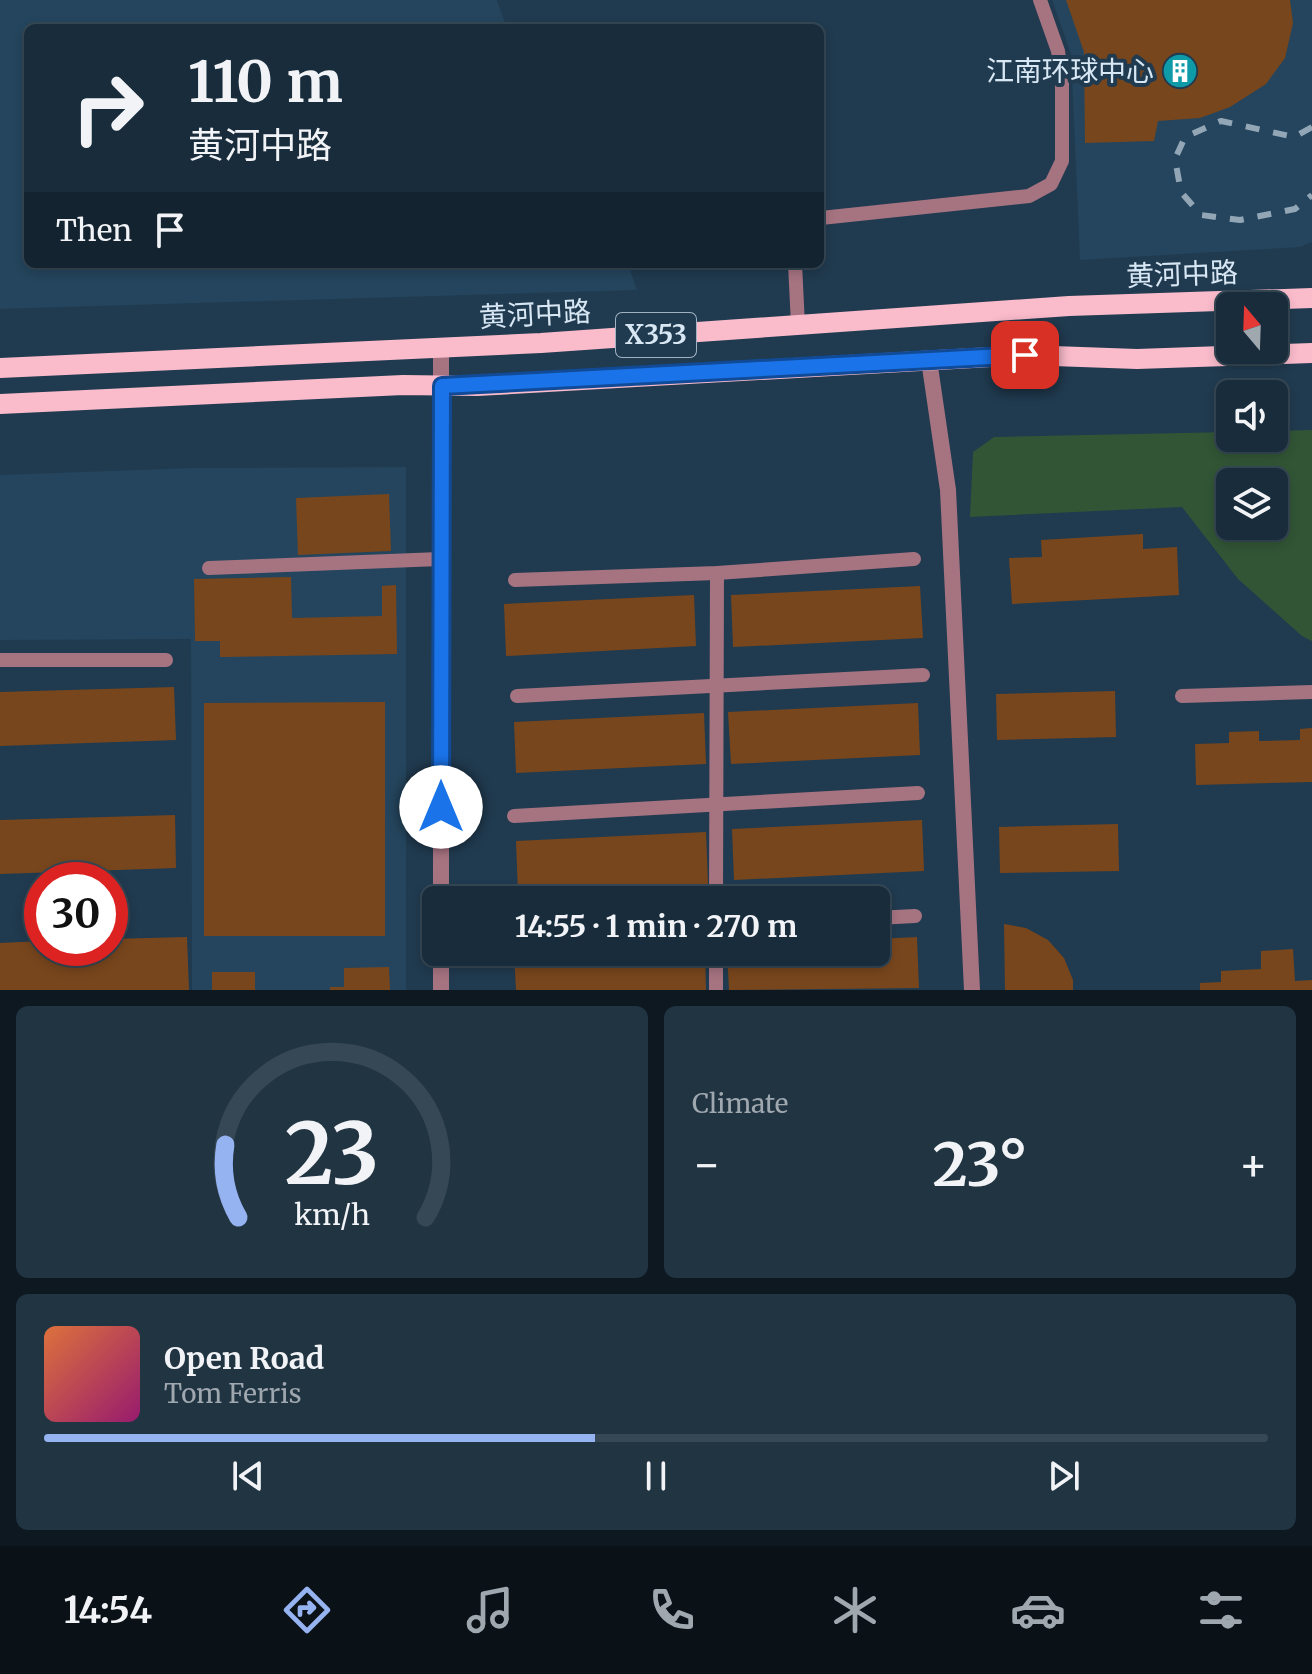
<!DOCTYPE html>
<html lang="en">
<head>
<meta charset="utf-8">
<style>
  body { margin:0; font-family:Merriweather,"Noto Sans SC",serif; background:#213442; color:#f1f3f6; height:100vh; display:flex; flex-direction:column; font-size:30px; white-space:nowrap }
  * { box-sizing:border-box; margin:0 }
  p { font-size:26px; color:#9fa7af }
  .icon { flex:none; width:44px; height:44px; fill:none; stroke:currentColor; stroke-width:2; stroke-linecap:round; stroke-linejoin:round }
  .map { position:relative; height:990px; overflow:hidden }
  .drawer { display:flex; flex-direction:column; gap:16px; padding:16px; background:#0d1820; flex:1 }
  .drawer>* { flex:none }
  .banner { position:absolute; left:24px; top:24px; width:800px; height:244px; border-radius:12px; box-shadow:0 4px 12px #0003,0 0 0 2px #364855; background:#182c3b; color:#f1f3f6; overflow:hidden }
  .needle { width:52px; rotate:341deg }
  .buttons { position:absolute; left:1216px; top:292px; display:grid; gap:16px }
  .buttons a { display:grid; place-items:center; width:72px; height:72px; border-radius:12px; background:#182c3b; box-shadow:0 4px 12px #0003,0 0 0 2px #364855; font-size:40px }
  .speed { position:absolute; left:24px; top:862px; display:flex; gap:16px; font-size:40px; font-weight:700; text-align:center }
  .speed>* { display:grid; place-content:center; width:104px; height:104px; border-radius:50%; background:#182c3b; box-shadow:0 4px 12px #0003,0 0 0 2px #364855; line-height:1 }
  .speed .limit { border:12px solid #d22; background:#fff; color:#111 }
  .pin { position:absolute; display:grid; place-items:center; width:68px; height:68px; color:#fff; margin:-34px; border-radius:16px; box-shadow:0 4px 12px #0006 }
  .me { position:absolute; width:88px; margin:-44px; rotate:0deg; stroke-linejoin:round; filter:drop-shadow(0 0 6px #0008) }
  .turn { display:flex; align-items:center; gap:28px; height:168px; padding:0 32px; font-size:36px }
  .turn .icon { width:104px; height:104px; stroke-width:2.5 }
  .turn b { display:block; font-size:56px; line-height:68px }
  .then { display:flex; align-items:center; height:76px; padding:0 32px; background:#0003; gap:16px; font-size:30px }
  .big { font-size:60px; font-weight:700; line-height:1.1 }
  .drawer .tile { flex:1; display:flex; flex-direction:column; justify-content:center; gap:12px; min-width:0; padding:0 28px; border-radius:12px; background:#213442 }
  .drawer .dial { align-items:center; gap:0 }
  .dial svg { height:208px; overflow:visible; fill:none; stroke:#364855; stroke-width:7; stroke-linecap:round; text-anchor:middle }
  .dial text { fill:#f1f3f6; stroke:none }
  .song { display:flex; align-items:center; gap:24px }
  .cover { width:96px; height:96px; border-radius:12px; background:linear-gradient(135deg,hsl(20 70% 55%),hsl(320 70% 35%)) }
  .played { height:8px; border-radius:4px; background:linear-gradient(90deg,#95b2f1 45%,#364855 45%) }
  .keys { display:flex; justify-content:space-around; direction:ltr }
  .heat { display:flex; justify-content:space-between; align-items:center; font-size:44px; direction:ltr }
  .drawer .tiles { flex:1; display:grid; gap:16px; grid-template-columns:1fr 1fr }
  .tile:last-child { grid-column:span 2 }
  .trip { position:absolute; left:422px; top:886px; width:468px; height:80px; border-radius:12px; background:#182c3b; box-shadow:0 4px 12px #0003,0 0 0 2px #364855; font-weight:700; line-height:80px; text-align:center }
  .menu { display:flex; height:128px; justify-content:space-around; align-items:center; background:#0a1218; color:#9fa7af }
  .menu .icon { width:56px; height:56px }
  .menu .current { color:#95b2f1 }
  .menu b { font-size:36px; color:#f1f3f6 }
  .map>svg:first-child { display:block }
</style>
</head>
<body>
<div class="map">
<svg width="1312" height="990" viewBox="0 0 1312 990">
  <rect width="100%" height="100%" fill="#203a4f"/>
  <g fill="#24455d">
    <path d="M 0,0 L 497,0 L 507,28 L 28,28 L 28,264 L 628,264 L 637,290 L 0,309 Z"/>
    <path d="M 1052,0 L 1312,0 L 1312,242 L 1300,247 L 1080,260 L 1071,54 Z"/>
    <path d="M 406,467 L 406,990 L 192,990 L 191,639 L 0,640 L 0,475 L 192,468 Z"/>
  </g>
  <path fill="#325536" fill-rule="evenodd" d="M 1312,430 L 1312,641 L 1302,636 L 1238,579 L 1182,507 L 970,517 L 973,452 L 994,437 L 1230,432 L 1230,438 L 1274,438 L 1274,431 ZM 1230,482 L 1274,482 L 1274,526 L 1230,526 Z"/>
  <g fill="#78461d">
    <path d="M 1066,0 L 1290,0 L 1293,23 L 1285,58 L 1266,84 L 1230,107 L 1200,118 L 1158,121 L 1154,141 L 1085,143 L 1084,52 Z"/>
    <path d="M 389,494 L 391,551 L 298,555 L 296,498 Z"/>
    <path d="M 1143,534 L 1143,549 L 1177,547 L 1179,595 L 1012,604 L 1009,558 L 1042,557 L 1041,540 Z"/>
    <path d="M 291,577 L 292,618 L 382,616 L 382,586 L 396,585 L 397,654 L 220,657 L 220,641 L 195,641 L 194,579 Z"/>
    <path d="M 920,586 L 923,638 L 733,647 L 731,595 Z"/>
    <path d="M 694,595 L 696,646 L 506,656 L 504,604 Z"/>
    <path d="M 174,687 L 176,740 L 0,746 L 0,692 Z"/>
    <path d="M 1115,691 L 1116,737 L 997,740 L 996,694 Z"/>
    <path d="M 385,702 L 385,936 L 204,936 L 204,703 Z"/>
    <path d="M 918,703 L 920,755 L 731,764 L 728,712 Z"/>
    <path d="M 704,713 L 706,764 L 516,773 L 514,722 Z"/>
    <path d="M 1312,728 L 1312,782 L 1196,785 L 1195,744 L 1229,743 L 1229,732 L 1259,731 L 1259,741 L 1300,740 L 1300,729 Z"/>
    <path d="M 175,815 L 176,868 L 0,874 L 0,820 Z"/>
    <path d="M 922,820 L 924,871 L 734,880 L 732,829 Z"/>
    <path d="M 1118,824 L 1119,871 L 1000,873 L 999,827 Z"/>
    <path d="M 706,832 L 708,884 L 518,893 L 516,841 Z"/>
    <path d="M 1004,924 L 1026,928 L 1048,940 L 1064,958 L 1073,980 L 1073,990 L 1005,990 Z"/>
    <path d="M 187,937 L 189,990 L 0,990 L 0,943 L 42,941 L 42,948 L 110,948 L 110,939 Z"/>
    <path d="M 917,937 L 919,988 L 729,990 L 727,952 L 876,952 L 876,939 Z"/>
    <path d="M 1293,949 L 1295,981 L 1312,980 L 1312,990 L 1200,990 L 1200,983 L 1221,982 L 1221,971 L 1261,969 L 1261,951 Z"/>
    <path d="M 514,952 L 705,952 L 706,990 L 516,990 Z"/>
    <path d="M 389,967 L 390,990 L 330,990 L 330,987 L 344,987 L 344,968 Z"/>
    <rect x="212" y="972" width="43" height="18"/>
  </g>
  <g fill="none" stroke-linecap="round" stroke-linejoin="round">
    <g stroke="#a67381" stroke-width="14">
      <path d="M 821,218 L 1029,196 L 1051,184 L 1062,161 L 1062,77 L 1058,51 L 1040,0"/>
      <path d="M 795,264 L 798,325"/>
      <path d="M 209,568 L 440,559"/>
      <path d="M 515,580 L 717,573 L 914,559"/>
      <path d="M 0,660 L 166,660"/>
      <path d="M 517,696 L 923,675"/>
      <path d="M 1182,696 L 1312,692"/>
      <path d="M 514,816 L 918,793"/>
      <path d="M 716,900 L 717,573"/>
      <path d="M 876,918 L 915,916"/>
      <path d="M 716,990 L 716,952"/>
    </g>
    <g stroke="#a67381" stroke-width="16">
      <path d="M 441,347 L 441,900"/>
      <path d="M 929,360 L 948,490 L 972,990"/>
      <path d="M 441,952 L 441,990"/>
    </g>
    <g stroke="#fabbcb" stroke-width="20">
      <path d="M 0,368 L 541,343 L 1069,306 L 1312,298"/>
      <path d="M 0,404 L 403,385 L 477,386 L 1025,355 L 1137,359 L 1312,353"/>
    </g>
    <path stroke="#93a6b6" stroke-width="6" stroke-dasharray="14 14" stroke-linecap="butt" d="M 1312,127 L 1294,137 L 1221,121 L 1185,137 L 1175,159 L 1181,192 L 1201,215 L 1240,220 L 1295,209 L 1312,195"/>
  </g>
  <g fill="none" stroke-linecap="round" stroke-linejoin="round">
    <defs>
      <path id="route" d="M 441,807 L 442,386 L 1025,355"/>
    </defs>
    <use href="#route" stroke="#114b97" stroke-width="20"/>
    <use href="#route" stroke="#1a73e8" stroke-width="14"/>
  </g>
  <defs>
    <symbol id="building-disc" viewBox="-11 -11 22 22"><circle r="9.5" fill="#0f9aa8" stroke="#203a4f"/><path d="M-4-6H4V6H1V3H-1V6H-4ZM-2.5-4.3h1.7v1.8h-1.7ZM.8-4.3h1.7v1.8H.8ZM-2.5-1h1.7V.8h-1.7ZM.8-1h1.7V.8H.8Z" fill="#fff"/></symbol>
  </defs>
  <g fill-rule="evenodd">
    <use href="#building-disc" x="1160" y="51" width="40" height="40"/>
  </g>
  <g text-anchor="middle" stroke-width="8" stroke-linejoin="round" paint-order="stroke">
    <rect fill="#203a4f" stroke="#a1b3c2" stroke-width="2" x="616" y="313" width="80" height="44" rx="6"/>
    <g font-size="26" font-weight="bold" fill="#d8e7f4">
      <text x="656" y="344">X353</text>
    </g>
    <g font-size="28" fill="#d8e7f4" stroke="#203a4f" text-anchor="end">
      <text x="1154" y="81">江南环球中心</text>
    </g>
    <g font-size="28" fill="#d8e7f4" stroke="#203a4f">
      <text transform="translate(1182 274) rotate(-2)" y="10">黄河中路</text>
      <text transform="translate(535 314) rotate(-3)" y="10">黄河中路</text>
    </g>
  </g>
</svg>
<div class="buttons">
<a><svg class="needle" viewBox="-14 -14 28 28"><path d="M0-13l5 13h-10z" fill="#e53935"/><path d="M0 13l5-13h-10z" fill="#9fa7af"/></svg></a>
<a><svg class="icon" aria-label="sound" viewBox="0 0 24 24"><path d="M4 9h4l5-4v14l-5-4H4zM17 9q2 3 0 6"/></svg></a>
<a><svg class="icon" aria-label="layers" viewBox="0 0 24 24"><path d="M12 4l9 5-9 5-9-5zM3 14l9 5 9-5"/></svg></a>
</div>
<div class="speed"><div class="limit">30</div></div>
<div class="pin" style="left:1025px;top:355px;background:#d93025"><svg class="icon" aria-label="arrive" viewBox="0 0 24 24"><path d="M6 21V4h12l-3 4 3 4H6"/></svg></div>
<svg class="me" style="left:441px;top:807px" viewBox="-20 -20 40 40"><circle r="19" fill="#fff"/><path d="M0-13L10 11 0 6-10 11z" fill="#1a73e8"/></svg>
<div class="trip">14:55 · 1 min · 270 m</div>
<div class="banner">
<div class="turn"><svg class="icon" aria-label="right" viewBox="0 0 24 24"><path d="M7 20v-9h11M14 6l5 5-5 5"/></svg><div><b>110 m</b>黄河中路</div></div>
<div class="then">Then<svg class="icon" aria-label="arrive" viewBox="0 0 24 24"><path d="M6 21V4h12l-3 4 3 4H6"/></svg></div>
</div>
</div>
<section class="drawer">
<div class="tiles">
<div class="tile dial"><svg viewBox="0 0 100 80">
<path d="M14 69A42 42 0 1 1 86 69"/>
<path d="M14 69A42 42 0 0 1 9 41" stroke="#95b2f1"/>
<text x="50" y="56" font-size="32" font-weight="700">23</text>
<text x="50" y="72" font-size="11">km/h</text>
</svg></div>
<div class="tile"><p>Climate</p>
<div class="heat"><a>−</a><b class="big">23°</b><a>+</a></div>
</div>
<div class="tile">
<div class="song"><i class="cover"></i><div><b>Open Road</b><p>Tom Ferris</p></div></div>
<div class="played"></div>
<div class="keys"><svg class="icon" aria-label="previous" viewBox="0 0 24 24"><path d="M18 5L8 12l10 7zM5 5v14"/></svg><svg class="icon" aria-label="pause" viewBox="0 0 24 24"><path d="M8 5v14M16 5v14"/></svg><svg class="icon" aria-label="next" viewBox="0 0 24 24"><path d="M6 5l10 7-10 7zM19 5v14"/></svg></div>
</div>
</div>
</section>
<nav class="menu">
<b>14:54</b>
<svg class="icon current" aria-label="directions" viewBox="0 0 24 24"><path d="M12 3l9 9-9 9-9-9zM9 14v-3h6M13 9l2 2-2 2"/></svg>
<svg class="icon" aria-label="music" viewBox="0 0 24 24"><path d="M9 18V5l10-2v13"/><circle cx="6" cy="18" r="3"/><circle cx="16" cy="16" r="3"/></svg>
<svg class="icon" aria-label="phone" viewBox="0 0 24 24"><path d="M5 4h4l2 5-3 2q2 4 5 5l2-3 5 2v4C11 20 4 13 5 4z"/></svg>
<svg class="icon" aria-label="climate" viewBox="0 0 24 24"><path d="M12 3v18M4 7l16 10M4 17L20 7"/></svg>
<svg class="icon" aria-label="car" viewBox="0 0 24 24"><path d="M5 17H2v-5l4-1 3-4h7l3 4 3 1v5h-3M9 17h6M6 11h13"/><circle cx="7" cy="17" r="2"/><circle cx="17" cy="17" r="2"/></svg>
<svg class="icon" aria-label="filters" viewBox="0 0 24 24"><path d="M4 7h16M4 17h16"/><circle cx="9" cy="7" r="2"/><circle cx="15" cy="17" r="2"/></svg>
</nav>
</body>
</html>
